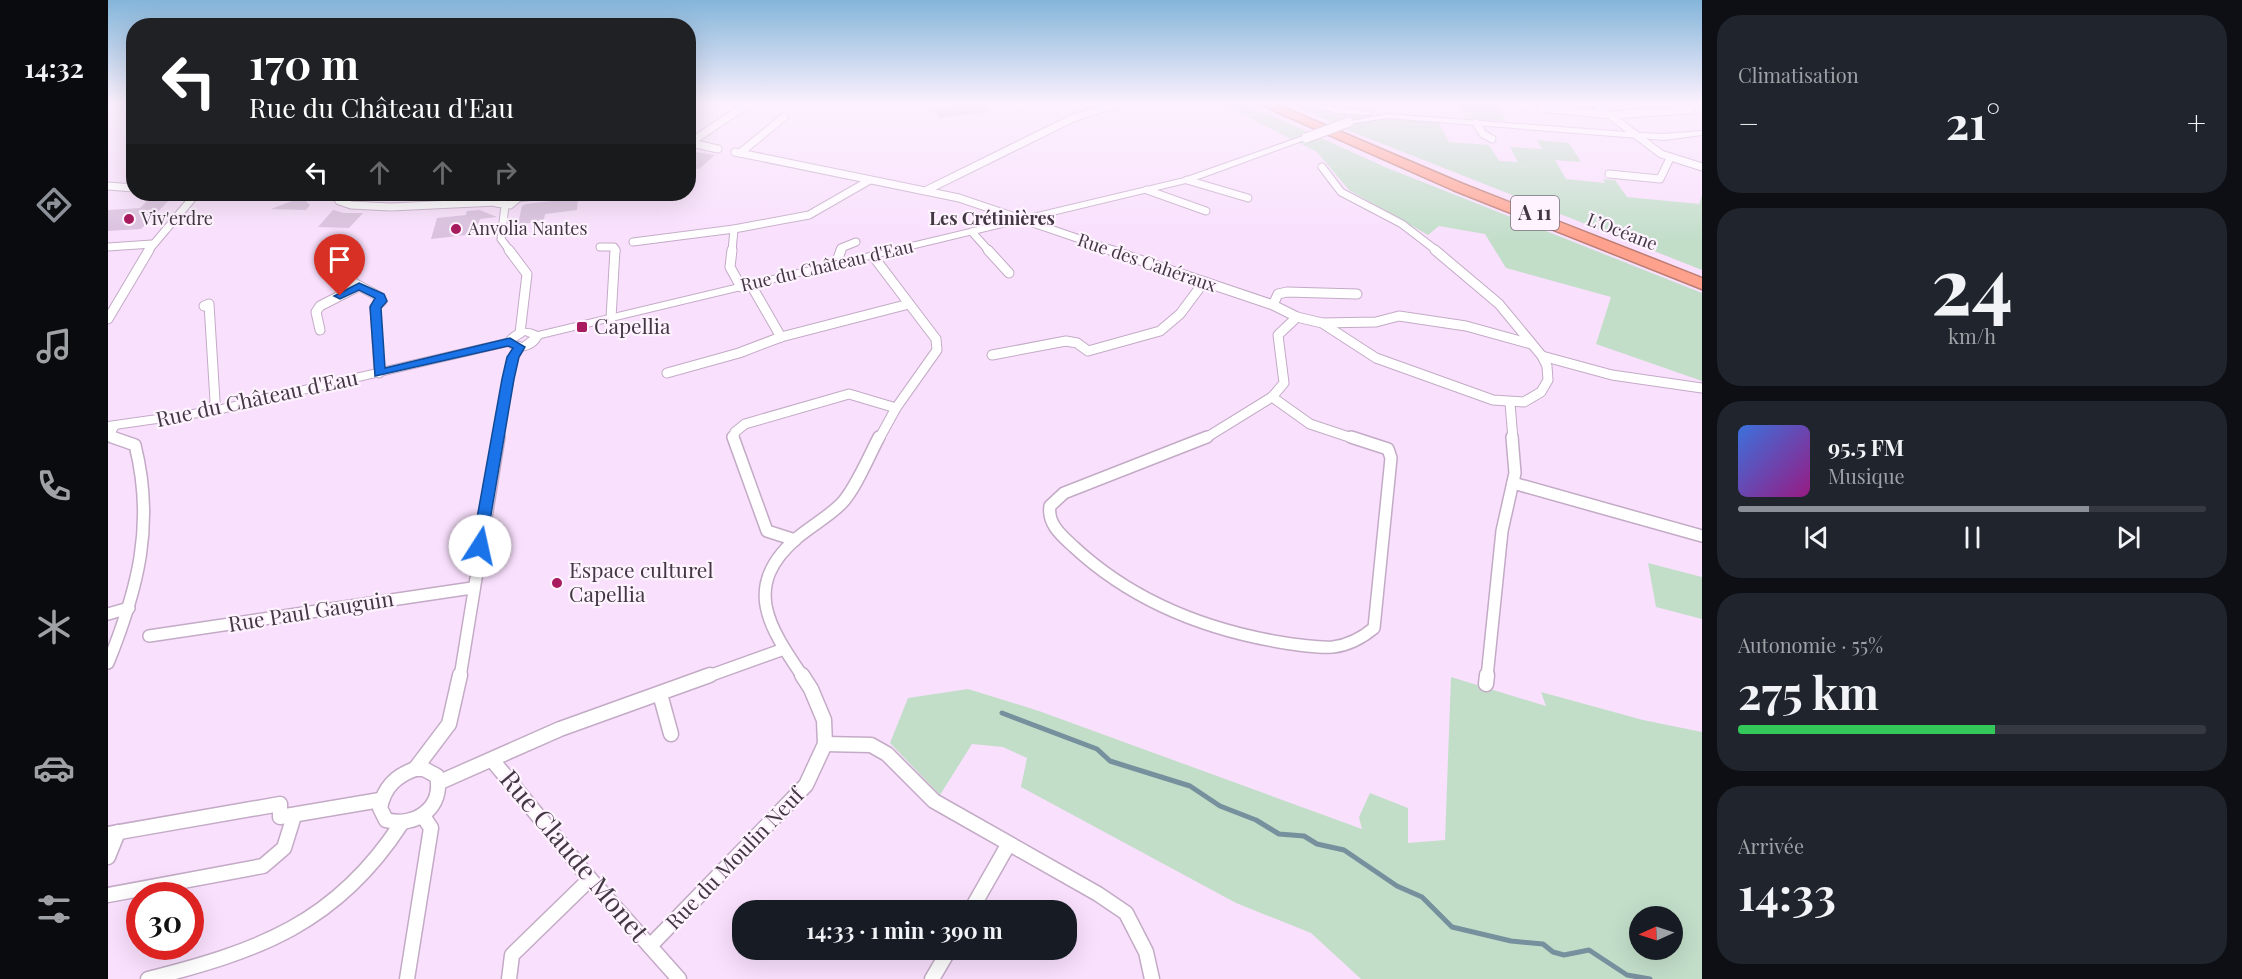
<!DOCTYPE html>
<html lang="fr">
<head>
<meta charset="utf-8">
<style>
  body { margin:0; font-family:"Playfair Display",serif; background:#20242c; color:#f1f3f6; height:100vh; display:flex; flex-direction:column; font-size:22px; white-space:nowrap }
  * { box-sizing:border-box; margin:0 }
  p { font-size:20px; color:#9ea1a6 }
  .icon { flex:none; width:33px; height:33px; fill:none; stroke:currentColor; stroke-width:2; stroke-linecap:round; stroke-linejoin:round }
  .map { position:relative; flex:1; overflow:hidden }
  .sheet { display:flex; flex-direction:column; gap:15px; padding:15px; background:#0d0f14; width:540px }
  .sheet>* { flex:none }
  .banner { position:absolute; left:18px; top:18px; width:570px; height:183px; border-radius:24px; box-shadow:0 6px 24px #0002; background:#202124; color:#fff; overflow:hidden }
  .needle { width:39px; rotate:267deg }
  .buttons { position:absolute; left:1521px; top:906px; display:grid; gap:12px }
  .buttons a { display:grid; place-items:center; width:54px; height:54px; border-radius:50%; background:#171b24; box-shadow:0 6px 24px #0002; font-size:30px }
  .speed { position:absolute; left:18px; top:882px; display:flex; gap:12px; font-size:30px; font-weight:700; text-align:center }
  .speed>* { display:grid; place-content:center; width:78px; height:78px; border-radius:50%; background:#171b24; box-shadow:0 6px 24px #0002; line-height:1 }
  .speed .limit { border:9px solid #d22; background:#fff; color:#111 }
  .pin { position:absolute; display:grid; place-items:center; width:51px; height:51px; color:#fff; margin:-62px -26px; border-radius:50% 50% 50% 0; rotate:-45deg; box-shadow:0 0 6px #0007 }
  .pin .icon { rotate:45deg }
  .me { position:absolute; width:66px; margin:-33px; rotate:10deg; stroke-linejoin:round; filter:drop-shadow(0 0 4px #0008) }
  .turn { display:flex; align-items:center; gap:21px; height:126px; padding:0 24px; font-size:27px }
  .turn .icon { width:78px; height:78px; stroke-width:2.5 }
  .turn b { display:block; font-size:42px; line-height:51px }
  .lanes { display:flex; align-items:center; height:57px; padding:0 24px; background:#0003; justify-content:center; gap:30px; direction:ltr }
  .lanes .off { opacity:.35 }
  .big { font-size:45px; font-weight:700; line-height:1.1 }
  .sheet .widget { flex:1; display:flex; flex-direction:column; justify-content:center; gap:9px; min-width:0; padding:0 21px; border-radius:24px; background:#20242c }
  .sheet .dial { align-items:center; gap:0 }
  .dial b { font-size:78px; line-height:1 }
  .song { display:flex; align-items:center; gap:18px }
  .cover { width:72px; height:72px; border-radius:9px; background:linear-gradient(135deg,hsl(220 70% 55%),hsl(310 70% 35%)) }
  .played { height:6px; border-radius:3px; background:linear-gradient(90deg,#8c9099 75%,#363941 75%) }
  .keys { display:flex; justify-content:space-around; direction:ltr }
  .heat { display:flex; justify-content:space-between; align-items:center; font-size:33px; direction:ltr }
  .charge { height:9px; border-radius:4px; background:linear-gradient(90deg,#34c759 55%,#363941 0) }
  .trip { position:absolute; left:624px; top:900px; width:345px; height:60px; border-radius:24px; background:#171b24; box-shadow:0 6px 24px #0002; font-weight:700; line-height:60px; text-align:center }
  main { display:flex; flex:1; min-height:0 }
  .tabs { display:flex; flex-direction:column; width:108px; justify-content:space-around; align-items:center; background:#090b0e; color:#9ea1a6 }
  .tabs .icon { width:42px; height:42px }
  .tabs .selected { color:#8c9099 }
  .tabs b { font-size:27px; color:#f1f3f6 }
  .map>svg:first-child { display:block }
</style>
</head>
<body>
<main>
<nav class="tabs">
<b>14:32</b>
<svg class="icon selected" aria-label="directions" viewBox="0 0 24 24"><path d="M12 3l9 9-9 9-9-9zM9 14v-3h6M13 9l2 2-2 2"/></svg>
<svg class="icon" aria-label="music" viewBox="0 0 24 24"><path d="M9 18V5l10-2v13"/><circle cx="6" cy="18" r="3"/><circle cx="16" cy="16" r="3"/></svg>
<svg class="icon" aria-label="phone" viewBox="0 0 24 24"><path d="M5 4h4l2 5-3 2q2 4 5 5l2-3 5 2v4C11 20 4 13 5 4z"/></svg>
<svg class="icon" aria-label="climate" viewBox="0 0 24 24"><path d="M12 3v18M4 7l16 10M4 17L20 7"/></svg>
<svg class="icon" aria-label="car" viewBox="0 0 24 24"><path d="M5 17H2v-5l4-1 3-4h7l3 4 3 1v5h-3M9 17h6M6 11h13"/><circle cx="7" cy="17" r="2"/><circle cx="17" cy="17" r="2"/></svg>
<svg class="icon" aria-label="filters" viewBox="0 0 24 24"><path d="M4 7h16M4 17h16"/><circle cx="9" cy="7" r="2"/><circle cx="15" cy="17" r="2"/></svg>
</nav>
<div class="map">
<svg width="1594" height="979" viewBox="0 0 1594 979">
  <rect width="100%" height="100%" fill="#f9e0fd"/>
  <g fill="#c2dec9" fill-rule="evenodd">
    <path d="M 1112,103 L 1136,103 L 1277,167 L 1594,293 L 1594,381 L 1488,344 L 1503,297 L 1398,268 L 1377,234 L 1331,226 L 1320,235 L 1241,190 L 1209,152 Z"/>
    <path d="M 1182,103 L 1210,103 L 1249,111 L 1265,118 L 1331,123 L 1341,142 L 1381,145 L 1391,161 L 1410,162 L 1402,147 L 1434,149 L 1429,140 L 1461,143 L 1473,162 L 1447,160 L 1458,179 L 1497,183 L 1495,179 L 1507,180 L 1519,197 L 1591,204 L 1594,195 L 1594,270 L 1237,129 Z"/>
    <path d="M 1349,103 L 1388,103 L 1397,121 L 1358,119 Z"/>
    <path d="M 1540,563 L 1594,577 L 1594,619 L 1548,607 Z"/>
    <path d="M 1343,677 L 1438,706 L 1433,692 L 1535,720 L 1594,732 L 1594,979 L 1253,979 L 1203,933 L 1128,903 L 913,787 L 919,758 L 895,747 L 864,744 L 832,795 L 782,743 L 800,698 L 860,689 L 931,711 L 1254,829 L 1251,817 L 1262,793 L 1300,808 L 1300,843 L 1337,840 ZM 1532,916 L 1564,916 L 1564,950 L 1532,950 Z"/>
  </g>
  <g fill="none" stroke-linecap="round" stroke-linejoin="round">
    <path stroke="#77909d" stroke-width="5" d="M 894,713 L 989,749 L 1002,761 L 1082,786 L 1112,806 L 1148,820 L 1171,834 L 1196,836 L 1209,844 L 1236,850 L 1289,886 L 1314,897 L 1344,927 L 1403,941 L 1435,944 L 1445,952 L 1456,955 L 1481,950 L 1519,975 L 1542,979"/>
  </g>
  <g fill="#d9c0dd">
    <path d="M 874,103 L 880,112 L 831,118 L 825,109 Z"/>
    <path d="M 589,152 L 607,155 L 591,169 L 580,167 L 580,160 Z"/>
    <path d="M 63,198 L 33,229 L 0,231 L 0,210 L 32,208 L 41,199 Z"/>
    <path d="M 470,198 L 469,210 L 437,214 L 436,219 L 431,222 L 410,224 L 414,206 L 418,204 Z"/>
    <path d="M 189,199 L 196,199 L 202,205 L 198,210 L 163,209 Z"/>
    <path d="M 225,210 L 236,213 L 255,213 L 241,228 L 210,227 Z"/>
    <path d="M 372,210 L 389,217 L 372,219 L 367,234 L 323,239 L 329,218 L 358,215 L 359,211 Z"/>
  </g>
  <g fill="none" stroke-linecap="round" stroke-linejoin="round">
    <defs>
      <g id="minor-far3">
        <path d="M 1486,103 L 1553,154 L 1594,167"/>
        <path d="M 1433,108 L 1503,115 L 1583,110"/>
        <path d="M 1368,123 L 1375,134 L 1384,139"/>
        <path d="M 583,143 L 610,149"/>
        <path d="M 580,144 L 641,103"/>
        <path d="M 627,152 L 851,198 L 1007,251"/>
        <path d="M 632,153 L 676,117"/>
        <path d="M 1214,167 L 1233,192 L 1294,224 L 1329,251"/>
        <path d="M 1501,174 L 1552,179 L 1562,158"/>
        <path d="M 1079,180 L 1140,198"/>
        <path d="M 0,186 L 26,188"/>
        <path d="M 819,190 L 963,119 L 1010,103"/>
        <path d="M 1039,190 L 1098,211"/>
        <path d="M 226,194 L 231,201 L 243,205 L 283,207 L 388,202"/>
        <path d="M 405,196 L 409,199 L 402,205 L 388,203 L 393,197 Z"/>
        <path d="M 408,198 L 446,194"/>
        <path d="M 397,206 L 393,239 L 402,251"/>
        <path d="M 864,232 L 881,251"/>
        <path d="M 525,242 L 626,229 L 701,215 L 762,180"/>
        <path d="M 0,247 L 44,244"/>
        <path d="M 492,247 L 506,247 L 508,251"/>
        <path d="M 40,251 L 88,194"/>
        <path d="M 624,251 L 626,229"/>
        <path d="M 732,251 L 733,248 L 748,242"/>
      </g>
      <g id="minor-far2">
        <path d="M 401,250 L 419,274 L 412,333"/>
        <path d="M 624,250 L 622,267 L 633,287"/>
        <path d="M 880,250 L 901,273"/>
        <path d="M 1002,250 L 1165,305 L 1189,317 L 1214,323 L 1268,358 L 1385,400 L 1416,402 L 1433,392 L 1440,380 L 1439,366 L 1434,356 L 1391,304 L 1327,250"/>
        <path d="M 765,256 L 828,339 L 829,350 L 788,408 L 771,439"/>
        <path d="M 728,264 L 733,250"/>
        <path d="M 223,265 L 227,273 L 272,297 L 274,301 L 267,307 L 271,373"/>
        <path d="M 643,285 L 673,337"/>
        <path d="M 1165,305 L 1170,294 L 1179,292 L 1249,294"/>
        <path d="M 96,306 L 101,304 L 107,401 L 105,411"/>
        <path d="M 503,318 L 507,250"/>
        <path d="M 0,319 L 41,250"/>
        <path d="M 1215,323 L 1268,322 L 1291,316 L 1358,326 L 1423,344"/>
        <path d="M 212,330 L 208,312 L 212,306 L 251,286"/>
        <path d="M 884,355 L 958,341 L 969,343 L 980,351 L 1052,331 L 1072,314 L 1096,282"/>
        <path d="M 1434,356 L 1504,375 L 1594,388"/>
        <path d="M 559,373 L 631,353 L 673,337 L 801,304"/>
        <path d="M 1164,397 L 1202,424 L 1247,439"/>
        <path d="M 1164,397 L 1176,383 L 1170,335 L 1189,317"/>
        <path d="M 1402,403 L 1405,439"/>
        <path d="M 6,426 L 2,433 L 8,439"/>
        <path d="M 390,439 L 405,357 L 412,347"/>
        <path d="M 625,439 L 627,432 L 637,424 L 741,394 L 788,408"/>
        <path d="M 1096,439 L 1164,397"/>
      </g>
      <g id="minor-far1">
        <path d="M 625,437 L 659,531 L 687,540"/>
        <path d="M 1099,437 L 956,493 L 942,506 C 939,524 954,536 966,547 C 1023,600 1096,629 1171,642 C 1189,645 1207,648 1225,647 C 1242,645 1254,638 1266,628 L 1283,458 L 1280,449 L 1243,437"/>
        <path d="M 1405,483 L 1594,536"/>
        <path d="M 0,614 L 21,608"/>
        <path d="M 41,636 L 364,588"/>
        <path d="M 0,663 C 30,589 47,524 27,445 L 4,437"/>
        <path d="M 352,677 L 391,437"/>
        <path d="M 598,677 L 676,649"/>
        <path d="M 695,677 C 661,627 633,586 689,538 C 703,526 720,517 733,504 C 747,490 761,456 771,437"/>
        <path d="M 1379,677 L 1394,531 L 1407,473 L 1404,437"/>
      </g>
      <g id="minor">
        <path d="M 1378,684 L 1379,675"/>
        <path d="M 552,694 L 563,734"/>
        <path d="M 717,744 L 763,745 L 779,754 L 826,801 L 990,894 L 1018,913 L 1038,952 L 1044,979"/>
        <path d="M 385,761 L 482,879 L 571,979"/>
        <path d="M 307,769 L 341,724 L 352,675"/>
        <path d="M 307,769 L 316,769 L 329,776 C 336,808 307,828 278,820 L 272,808 C 276,787 288,776 307,769 Z"/>
        <path d="M 332,782 L 452,729 L 602,675"/>
        <path d="M 0,834 L 172,804 L 172,817 L 272,800"/>
        <path d="M 0,857 L 10,832"/>
        <path d="M 0,895 L 155,866 L 176,848 L 186,816"/>
        <path d="M 863,910 L 900,845"/>
        <path d="M 542,946 L 698,785 L 717,744 L 716,720 L 703,689 L 694,675"/>
        <path d="M 40,979 C 150,951 228,924 293,824"/>
        <path d="M 299,979 L 323,828 L 315,816"/>
        <path d="M 401,979 L 404,955 L 482,879"/>
        <path d="M 824,979 L 841,950"/>
      </g>
      <g id="tertiary">
        <path d="M 1196,103 L 1259,111 L 1263,113 L 1259,115 L 1229,113 Z"/>
        <path d="M 1279,114 L 1532,133 L 1556,134 L 1594,131 L 1594,135 L 1556,140 L 1279,118 L 1241,124 L 1237,122 Z"/>
        <path d="M 1195,136 L 1202,138 L 1082,182 L 433,338 C 427,350 410,355 400,346 L 105,415 L 0,430 L 0,422 L 105,407 L 398,339 C 406,328 418,326 430,332 L 1076,178 ZM 417,335 L 422,337 L 414,343 L 408,341 Z"/>
      </g>
      <path id="motorway" d="M 1149,103 L 1165,103 L 1355,184 L 1594,278 L 1594,289 L 1345,190 Z"/>
    </defs>
    <use href="#minor-far3" stroke="#c3abc6" stroke-width="9"/>
    <use href="#minor-far2" stroke="#c3abc6" stroke-width="11"/>
    <use href="#minor-far1" stroke="#c3abc6" stroke-width="14"/>
    <use href="#minor" stroke="#c3abc6" stroke-width="17"/>
    <use href="#tertiary" stroke="#c3abc6" stroke-width="2"/>
    <use href="#motorway" stroke="#bc7d73" stroke-width="3"/>
    <use href="#minor-far3" stroke="#fff" stroke-width="7"/>
    <use href="#minor-far2" stroke="#fff" stroke-width="9"/>
    <use href="#minor-far1" stroke="#fff" stroke-width="11"/>
    <use href="#minor" stroke="#fff" stroke-width="14"/>
    <use href="#tertiary" fill="#fff" fill-rule="evenodd"/>
    <use href="#motorway" fill="#fea28d" fill-rule="evenodd"/>
    <defs>
      <path id="tertiary-bridge" d="M 1198,138 L 1241,122"/>
    </defs>
    <use href="#tertiary-bridge" stroke="#c3abc6" stroke-width="11" stroke-linecap="butt"/>
    <use href="#tertiary-bridge" stroke="#fff" stroke-width="9"/>
  </g>
  <linearGradient id="sky" x2="0" y2="1"><stop stop-color="#84b5da"/><stop offset="0.43" stop-color="#fcf1fe"/><stop offset="1" stop-color="#fcf1fe" stop-opacity="0"/></linearGradient>
  <rect width="1594" height="240" fill="url(#sky)"/>
  <path fill="#1a73e8" stroke="#114b97" stroke-width="1.5" d="M 251,283 L 276,294 L 279,301 L 273,308 L 277,368 L 402,338 L 417,347 L 411,357 L 406,379 L 377,550 L 366,550 L 364,546 L 394,379 L 399,357 L 405,348 L 400,346 L 267,376 L 262,307 L 267,298 L 251,290 L 232,299 L 226,296 Z"/>
  <g fill="#a81b5e" stroke="#fef3ff" stroke-width="2">
    <circle cx="21" cy="219" r="6"/>
    <circle cx="348" cy="229" r="6"/>
    <rect x="468" y="321" width="12" height="12" rx="3"/>
    <circle cx="449" cy="583" r="6"/>
  </g>
  <g text-anchor="middle" stroke-width="4.5" stroke-linejoin="round" paint-order="stroke">
    <g font-size="18" fill="#423843" stroke="#fef3ff" text-anchor="start">
      <text x="33" y="225">Viv'erdre</text>
      <text x="360" y="235">Anvolia Nantes</text>
    </g>
    <g font-size="18" font-weight="bold" fill="#423843" stroke="#fef3ff">
      <text x="884" y="225">Les Crétinières</text>
    </g>
    <g font-size="18" fill="#423843" stroke="#fef3ff">
      <text transform="translate(1514 232) rotate(21)" y="6">L’Océane</text>
      <text transform="translate(1039 263) rotate(19)" y="6">Rue des Cahéraux</text>
      <text transform="translate(719 266) rotate(-13)" y="6">Rue du Château d'Eau</text>
    </g>
    <rect fill="#fef3ff" stroke="#7a707b" stroke-width="1.5" x="1403" y="196" width="48" height="34" rx="4.5"/>
    <g font-size="20" font-weight="bold" fill="#423843">
      <text x="1427" y="220">A 11</text>
    </g>
    <g font-size="21" fill="#423843" stroke="#fef3ff" text-anchor="start">
      <text x="486" y="334">Capellia</text>
      <text x="461" y="578">Espace culturel<tspan x="461" dy="24">Capellia</tspan></text>
    </g>
    <g font-size="21" fill="#423843" stroke="#fef3ff">
      <text transform="translate(149 399) rotate(-12)" y="7">Rue du Château d'Eau</text>
      <text transform="translate(203 612) rotate(-9)" y="7">Rue Paul Gauguin</text>
      <text transform="translate(627 859) rotate(-46)" y="7">Rue du Moulin Neuf</text>
    </g>
    <g font-size="26" fill="#423843" stroke="#fef3ff">
      <text transform="translate(466 856) rotate(50)" y="9">Rue Claude Monet</text>
    </g>
  </g>
</svg>
<div class="buttons">
<a><svg class="needle" viewBox="-14 -14 28 28"><path d="M0-13l5 13h-10z" fill="#e53935"/><path d="M0 13l5-13h-10z" fill="#9ea1a6"/></svg></a>
</div>
<div class="speed"><div class="limit">30</div></div>
<div class="pin" style="left:232px;top:296px;background:#d93025"><svg class="icon" aria-label="arrive" viewBox="0 0 24 24"><path d="M6 21V4h12l-3 4 3 4H6"/></svg></div>
<svg class="me" style="left:372px;top:546px" viewBox="-20 -20 40 40"><circle r="19" fill="#fff"/><path d="M0-13L10 11 0 6-10 11z" fill="#1a73e8"/></svg>
<div class="trip">14:33 · 1 min · 390 m</div>
<div class="banner">
<div class="turn"><svg class="icon" aria-label="left" viewBox="0 0 24 24"><path d="M17 20v-9H6M10 6l-5 5 5 5"/></svg><div><b>170 m</b>Rue du Château d'Eau</div></div>
<div class="lanes"><svg class="icon" aria-label="left" viewBox="0 0 24 24"><path d="M17 20v-9H6M10 6l-5 5 5 5"/></svg><svg class="icon off" aria-label="ahead" viewBox="0 0 24 24"><path d="M12 20V5M6 11l6-6 6 6"/></svg><svg class="icon off" aria-label="ahead" viewBox="0 0 24 24"><path d="M12 20V5M6 11l6-6 6 6"/></svg><svg class="icon off" aria-label="right" viewBox="0 0 24 24"><path d="M7 20v-9h11M14 6l5 5-5 5"/></svg></div>
</div>
</div>
<section class="sheet">
<div class="widget"><p>Climatisation</p>
<div class="heat"><a>−</a><b class="big">21°</b><a>+</a></div>
</div>
<div class="widget dial"><b>24</b><p>km/h</p></div>
<div class="widget">
<div class="song"><i class="cover"></i><div><b>95.5 FM</b><p>Musique</p></div></div>
<div class="played"></div>
<div class="keys"><svg class="icon" aria-label="previous" viewBox="0 0 24 24"><path d="M18 5L8 12l10 7zM5 5v14"/></svg><svg class="icon" aria-label="pause" viewBox="0 0 24 24"><path d="M8 5v14M16 5v14"/></svg><svg class="icon" aria-label="next" viewBox="0 0 24 24"><path d="M6 5l10 7-10 7zM19 5v14"/></svg></div>
</div>
<div class="widget"><p>Autonomie · 55%</p><b class="big">275 km</b><div class="charge"></div></div>
<div class="widget"><p>Arrivée</p><b class="big">14:33</b></div>
</section>
</main>
</body>
</html>
